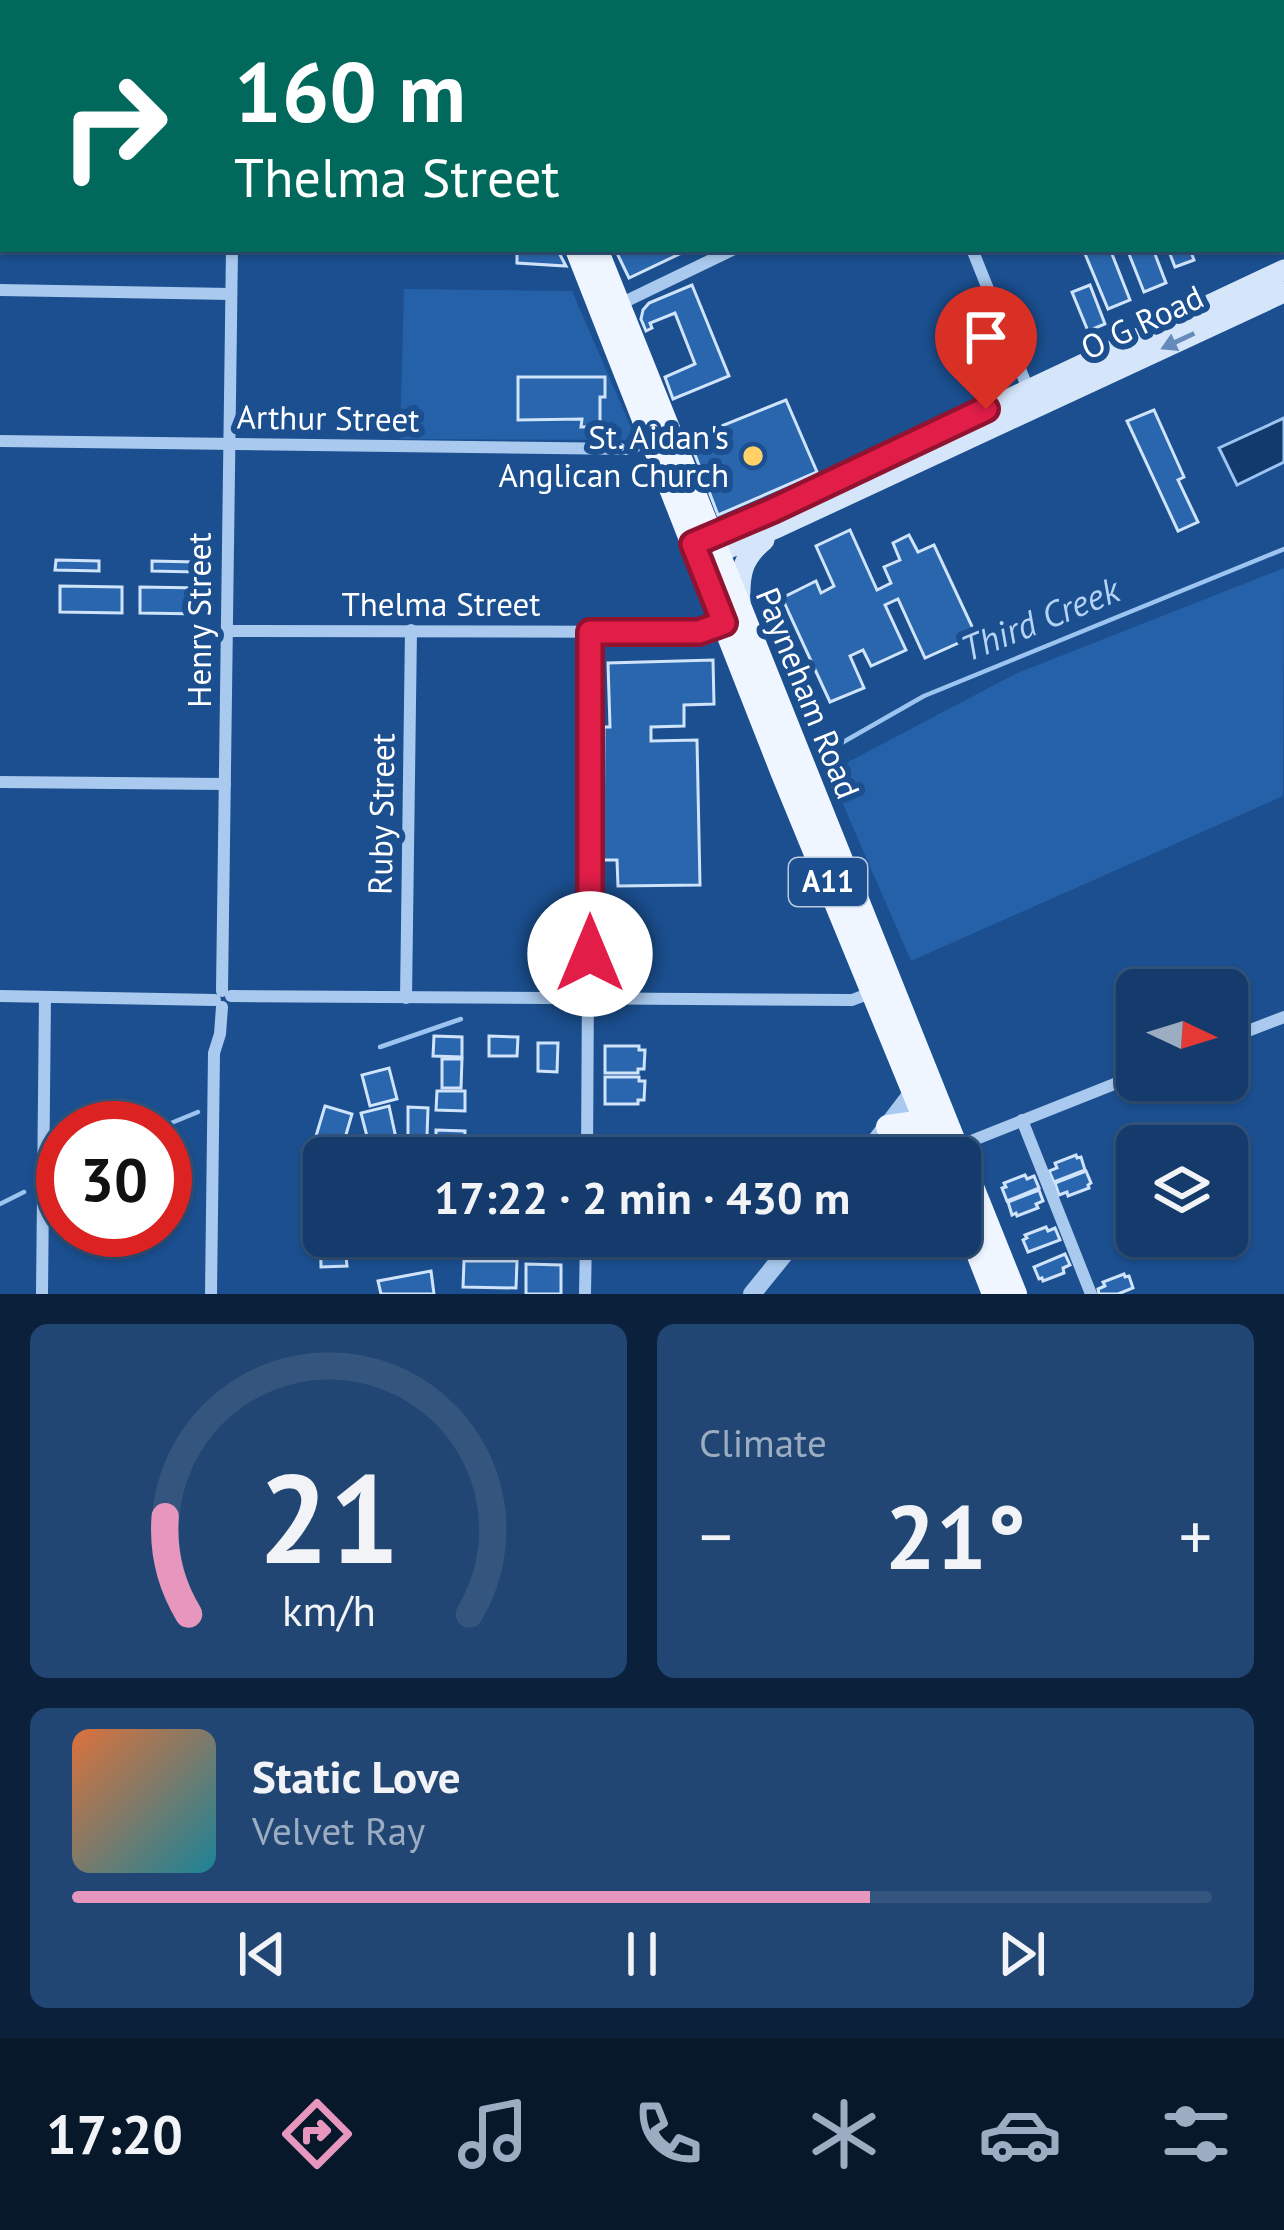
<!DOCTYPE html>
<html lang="en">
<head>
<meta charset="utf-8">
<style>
  body { margin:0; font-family:"PT Sans",sans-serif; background:#214673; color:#f1f3f6; height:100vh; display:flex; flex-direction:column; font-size:45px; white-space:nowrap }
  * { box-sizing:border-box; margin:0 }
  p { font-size:39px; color:#9dadc1 }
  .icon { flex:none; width:66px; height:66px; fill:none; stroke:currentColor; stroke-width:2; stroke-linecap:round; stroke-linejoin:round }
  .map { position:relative; height:1294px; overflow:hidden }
  .panel { display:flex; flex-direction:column; gap:30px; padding:30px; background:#0b203b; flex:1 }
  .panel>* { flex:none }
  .top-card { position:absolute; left:0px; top:0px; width:1284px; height:252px; box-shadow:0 3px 9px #0004,0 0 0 3px #33557e; background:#00695c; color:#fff; overflow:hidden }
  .needle { width:78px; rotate:94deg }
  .fabs { position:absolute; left:1116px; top:969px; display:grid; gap:24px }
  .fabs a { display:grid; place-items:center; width:132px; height:132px; border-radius:18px; background:#143b6b; box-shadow:0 3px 9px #0004,0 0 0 3px #33557e; font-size:60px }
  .speed { position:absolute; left:36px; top:1101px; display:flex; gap:24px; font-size:60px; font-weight:700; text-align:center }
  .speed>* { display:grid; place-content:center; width:156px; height:156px; border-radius:50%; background:#143b6b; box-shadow:0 3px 9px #0004,0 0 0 3px #33557e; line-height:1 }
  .speed .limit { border:18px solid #d22; background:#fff; color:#111 }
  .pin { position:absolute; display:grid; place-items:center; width:102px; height:102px; color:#fff; margin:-123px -51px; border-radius:50% 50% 50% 0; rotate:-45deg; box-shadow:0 0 12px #0007 }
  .pin .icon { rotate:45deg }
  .me { position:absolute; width:132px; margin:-66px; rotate:0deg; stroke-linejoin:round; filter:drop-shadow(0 0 9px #0008) }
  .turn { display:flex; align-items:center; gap:42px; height:252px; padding:0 36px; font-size:54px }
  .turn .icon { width:156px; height:156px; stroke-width:2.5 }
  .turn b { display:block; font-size:84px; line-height:102px }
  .big { font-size:90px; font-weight:800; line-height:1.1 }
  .panel .tile { flex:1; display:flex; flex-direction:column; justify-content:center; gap:18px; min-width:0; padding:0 42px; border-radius:18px; background:#214673 }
  .panel .dial { align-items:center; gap:0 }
  .dial svg { height:312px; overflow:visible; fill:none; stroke:#33557e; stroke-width:7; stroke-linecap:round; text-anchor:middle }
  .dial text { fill:#f1f3f6; stroke:none }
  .song { display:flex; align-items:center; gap:36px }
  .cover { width:144px; height:144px; border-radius:18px; background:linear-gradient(135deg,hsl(20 70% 55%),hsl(190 70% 35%)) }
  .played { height:12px; border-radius:6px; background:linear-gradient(90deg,#e797bd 70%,#33557e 70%) }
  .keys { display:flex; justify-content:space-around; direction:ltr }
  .heat { display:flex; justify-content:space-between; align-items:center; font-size:66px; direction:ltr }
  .panel .tiles { flex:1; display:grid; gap:30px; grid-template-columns:1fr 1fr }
  .tile:last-child { grid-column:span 2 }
  .trip { position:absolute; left:303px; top:1137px; width:678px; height:120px; border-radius:18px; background:#143b6b; box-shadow:0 3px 9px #0004,0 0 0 3px #33557e; font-weight:800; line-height:120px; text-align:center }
  .dock { display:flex; height:192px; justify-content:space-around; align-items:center; background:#08182b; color:#9dadc1 }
  .dock .icon { width:84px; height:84px }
  .dock .selected { color:#e797bd }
  .dock b { font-size:54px; color:#f1f3f6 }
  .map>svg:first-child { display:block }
</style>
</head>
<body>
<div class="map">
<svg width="1284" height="1294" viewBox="0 0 1284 1294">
  <rect width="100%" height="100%" fill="#1b4f8f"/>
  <g fill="#2461a8">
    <path d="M 404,289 L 572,291 L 633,432 L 625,440 L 400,439 Z"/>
    <path d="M 1284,568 L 1283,796 L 911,961 L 829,772 L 1015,674 Z"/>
  </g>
  <path fill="#123a6d" stroke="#9cc4f0" stroke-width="3" d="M 1284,418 L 1284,462 L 1237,485 L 1219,448 Z"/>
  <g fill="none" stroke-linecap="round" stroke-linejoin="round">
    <g stroke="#9cc4f0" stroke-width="4.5">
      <path d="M 824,753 L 924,696 L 1284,549"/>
      <path d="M 380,1047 L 461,1019"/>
      <path d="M 159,1128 L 198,1112"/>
      <path d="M 58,1175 L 63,1173"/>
      <path d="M 0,1204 L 24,1192"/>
    </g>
  </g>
  <g fill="#2a66ad" stroke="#cfe3fa" stroke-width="3">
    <path d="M 357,0 L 435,0 L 436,1 L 357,3 Z"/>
    <path d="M 517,249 L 557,249 L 566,266 L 517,263 Z"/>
    <path d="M 615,249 L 690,249 L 629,278 Z"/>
    <path d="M 1083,249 L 1110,249 L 1130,300 L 1108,309 Z"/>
    <path d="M 1127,249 L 1153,249 L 1166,283 L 1144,292 Z"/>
    <path d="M 1168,249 L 1190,249 L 1194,260 L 1175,267 Z"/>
    <path d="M 692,285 L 729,376 L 673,399 L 665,377 L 695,364 L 675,313 L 650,323 L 652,328 L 646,331 L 641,319 L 643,310 L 649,303 Z"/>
    <path d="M 1090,285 L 1105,324 L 1088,331 L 1072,292 Z"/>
    <path d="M 518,377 L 605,377 L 605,397 L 600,397 L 600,427 L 581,427 L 582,419 L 518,420 Z"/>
    <path d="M 786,400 L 817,472 L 718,515 L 689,439 Z"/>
    <path d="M 1154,410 L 1184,477 L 1178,480 L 1198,522 L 1178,531 L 1127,421 Z"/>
    <path d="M 850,530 L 877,590 L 891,583 L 884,567 L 900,560 L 893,543 L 909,535 L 918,552 L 934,545 L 976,635 L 925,658 L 898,599 L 885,605 L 906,650 L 871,666 L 863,650 L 850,656 L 864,688 L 830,702 L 782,598 L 816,581 L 821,593 L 834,586 L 816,546 Z"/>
    <path d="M 56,560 L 99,561 L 99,571 L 55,570 Z"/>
    <path d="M 152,561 L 196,562 L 196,572 L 152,571 Z"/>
    <path d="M 60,586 L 122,587 L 122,613 L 60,612 Z"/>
    <path d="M 140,587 L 202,588 L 201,614 L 140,613 Z"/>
    <path d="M 713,660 L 714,704 L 684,705 L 684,726 L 651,727 L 651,741 L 697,740 L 700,885 L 618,886 L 617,860 L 603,860 L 604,727 L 610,727 L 608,663 Z"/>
    <path d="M 623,920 L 640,920 L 639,976 L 622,976 L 622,972 L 603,972 L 604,958 L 610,958 L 610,943 L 623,943 Z"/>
    <path d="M 434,1036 L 462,1037 L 462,1057 L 433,1056 Z"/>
    <path d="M 489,1036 L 518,1037 L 517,1056 L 489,1056 Z"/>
    <path d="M 538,1043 L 558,1043 L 557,1072 L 538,1071 Z"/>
    <path d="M 605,1046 L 639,1046 L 639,1050 L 645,1050 L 644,1069 L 638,1069 L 638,1073 L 605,1073 Z"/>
    <path d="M 442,1059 L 462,1059 L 461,1088 L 442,1088 Z"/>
    <path d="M 389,1068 L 397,1099 L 370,1106 L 362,1075 Z"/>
    <path d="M 605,1077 L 639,1077 L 639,1081 L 645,1081 L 644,1100 L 638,1100 L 638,1104 L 605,1104 Z"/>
    <path d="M 437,1091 L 465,1091 L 465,1111 L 436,1110 Z"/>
    <path d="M 325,1106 L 352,1114 L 343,1145 L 316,1136 Z"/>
    <path d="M 389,1106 L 396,1138 L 369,1144 L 361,1113 Z"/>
    <path d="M 408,1107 L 428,1108 L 427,1136 L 408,1136 Z"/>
    <path d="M 436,1130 L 465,1131 L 464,1151 L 436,1150 Z"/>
    <rect x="402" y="1139" width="19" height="19"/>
    <path d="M 324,1145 L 351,1153 L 350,1158 L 324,1158 L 324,1179 L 315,1176 Z"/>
    <path d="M 389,1145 L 392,1158 L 363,1158 L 361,1152 Z"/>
    <path d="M 1076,1155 L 1077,1158 L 1081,1157 L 1085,1170 L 1054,1182 L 1049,1171 L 1057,1168 L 1055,1163 Z"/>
    <path d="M 1086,1171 L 1091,1183 L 1088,1185 L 1089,1188 L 1068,1196 L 1067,1192 L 1059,1195 L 1055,1183 Z"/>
    <path d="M 1025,1175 L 1027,1179 L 1034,1176 L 1039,1188 L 1007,1201 L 1002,1188 L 1006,1187 L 1004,1183 Z"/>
    <path d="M 1039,1190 L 1043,1201 L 1036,1204 L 1038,1208 L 1017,1216 L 1016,1213 L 1012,1215 L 1008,1202 Z"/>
    <path d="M 320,1214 L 324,1214 L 324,1236 L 344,1236 L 347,1266 L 321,1267 Z"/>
    <path d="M 1046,1227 L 1048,1231 L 1055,1228 L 1060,1240 L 1028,1252 L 1023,1240 L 1027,1238 L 1025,1235 Z"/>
    <path d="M 364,1236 L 391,1236 L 391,1247 L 365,1248 Z"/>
    <path d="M 525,1236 L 560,1236 L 560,1249 L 525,1248 Z"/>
    <path d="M 1065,1254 L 1070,1265 L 1063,1268 L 1064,1273 L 1043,1281 L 1042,1278 L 1039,1279 L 1034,1267 Z"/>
    <path d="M 464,1261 L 517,1261 L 516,1288 L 463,1287 Z"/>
    <path d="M 526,1264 L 561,1265 L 561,1294 L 526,1294 Z"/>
    <path d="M 431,1271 L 434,1294 L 381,1294 L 378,1281 Z"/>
    <path d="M 1124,1274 L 1125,1277 L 1129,1276 L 1133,1288 L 1118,1294 L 1099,1294 L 1098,1289 L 1105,1286 L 1103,1282 Z"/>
  </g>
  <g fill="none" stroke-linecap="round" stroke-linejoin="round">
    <g stroke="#a9c9ee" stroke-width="12">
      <path d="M 873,0 L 875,3"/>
      <path d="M 236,3 L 236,0"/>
      <path d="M 636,3 L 642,0"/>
      <path d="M 1232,3 L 1238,0"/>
      <path d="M 972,249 L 1028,389"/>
      <path d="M 0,290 L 231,294"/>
      <path d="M 618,305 L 734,249"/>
      <path d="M 0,441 L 631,449 L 650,438"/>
      <path d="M 227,631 L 699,632 L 723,623"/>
      <path d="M 0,782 L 225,784"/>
      <path d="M 222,991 L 232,249"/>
      <path d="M 0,996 L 215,1000"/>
      <path d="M 231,996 L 852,1000 L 876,991"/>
      <path d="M 406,998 L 411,630"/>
      <path d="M 1227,1039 L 1284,1017"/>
      <path d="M 1022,1120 L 1091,1294"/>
      <path d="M 956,1147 L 1137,1075"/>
      <path d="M 587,1158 L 590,632"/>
      <path d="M 42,1294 L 45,997"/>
      <path d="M 211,1294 L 214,1053 L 220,1034 L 222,1007"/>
      <path d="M 585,1294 L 586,1236"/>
    </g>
    <g stroke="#a9c9ee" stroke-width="18">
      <path d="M 863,1158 L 914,1091"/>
      <path d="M 752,1294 L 799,1236"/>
    </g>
    <g stroke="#d6e6fa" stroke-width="21">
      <path d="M 697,543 L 773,510 L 1284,270"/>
      <path d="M 707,557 L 778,527 L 1284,292"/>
      <path d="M 740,602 C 739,574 742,558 764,540"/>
    </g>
    <g stroke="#f0f6ff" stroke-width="24">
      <path d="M 469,0 L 470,3"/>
      <path d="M 491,0 L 492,3"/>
      <path d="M 577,249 L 782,771 L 941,1158"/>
      <path d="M 596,249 L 1015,1294"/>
      <path d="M 888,1127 L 909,1124 L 931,1132"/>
      <path d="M 960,1207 L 994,1294"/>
    </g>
  </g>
  <defs><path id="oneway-solid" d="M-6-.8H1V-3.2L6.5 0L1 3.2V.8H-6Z" transform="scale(3)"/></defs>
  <use fill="#668bba" href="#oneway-solid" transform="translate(1178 341) rotate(155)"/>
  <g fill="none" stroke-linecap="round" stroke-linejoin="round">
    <defs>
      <path id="route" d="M 590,954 L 590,632 L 699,632 L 724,623 L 693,544 L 773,510 L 986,409"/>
    </defs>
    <use href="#route" stroke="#92132f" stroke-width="30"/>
    <use href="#route" stroke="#e11d48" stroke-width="21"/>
  </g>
  <circle fill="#ffd166" stroke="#1b4f8f" stroke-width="4.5" cx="753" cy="456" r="12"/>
  <g text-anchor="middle" stroke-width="12" stroke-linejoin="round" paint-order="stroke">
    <rect fill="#1b4f8f" stroke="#bbcadd" stroke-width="3" x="789" y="858" width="78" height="48" rx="9"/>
    <g font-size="30" font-weight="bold" fill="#fff">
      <text x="828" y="892">A11</text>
    </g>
    <g font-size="33" fill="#fff" stroke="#1b4f8f">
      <text transform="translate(1142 322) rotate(-25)" y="12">O G Road</text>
      <text transform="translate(328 418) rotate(1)" y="12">Arthur Street</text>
      <text x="441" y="616">Thelma Street</text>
      <text transform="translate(199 620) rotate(-90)" y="12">Henry Street</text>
      <text transform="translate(808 693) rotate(68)" y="12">Payneham Road</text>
      <text transform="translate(381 814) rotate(-89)" y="12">Ruby Street</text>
    </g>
    <g font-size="33" fill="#fff" stroke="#1b4f8f" text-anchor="end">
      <text x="729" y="449">St. Aidan's<tspan x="729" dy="38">Anglican Church</tspan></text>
    </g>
    <g font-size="36" font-style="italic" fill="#b5d3f5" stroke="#1b4f8f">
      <text transform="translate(1040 619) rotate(-22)" y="13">Third Creek</text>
    </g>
  </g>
</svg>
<div class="fabs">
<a><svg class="needle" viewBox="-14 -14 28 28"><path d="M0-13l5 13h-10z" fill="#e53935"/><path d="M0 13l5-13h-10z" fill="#9dadc1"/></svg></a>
<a><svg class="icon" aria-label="layers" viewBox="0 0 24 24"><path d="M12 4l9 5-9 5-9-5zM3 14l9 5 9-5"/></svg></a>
</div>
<div class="speed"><div class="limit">30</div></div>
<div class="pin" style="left:986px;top:409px;background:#d93025"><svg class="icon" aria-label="arrive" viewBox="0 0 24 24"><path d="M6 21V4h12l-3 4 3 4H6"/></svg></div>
<svg class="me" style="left:590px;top:954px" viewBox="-20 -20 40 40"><circle r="19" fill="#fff"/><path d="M0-13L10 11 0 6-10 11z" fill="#e11d48"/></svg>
<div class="trip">17:22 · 2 min · 430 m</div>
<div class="top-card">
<div class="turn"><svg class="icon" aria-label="right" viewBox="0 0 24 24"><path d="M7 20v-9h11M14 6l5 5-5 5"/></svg><div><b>160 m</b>Thelma Street</div></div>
</div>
</div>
<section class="panel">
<div class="tiles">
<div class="tile dial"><svg viewBox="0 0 100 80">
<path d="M14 69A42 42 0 1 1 86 69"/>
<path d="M14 69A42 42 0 0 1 8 44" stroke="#e797bd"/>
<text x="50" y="56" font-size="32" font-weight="700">21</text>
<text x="50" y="72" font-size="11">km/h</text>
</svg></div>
<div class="tile"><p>Climate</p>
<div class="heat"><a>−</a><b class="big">21°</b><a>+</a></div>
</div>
<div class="tile">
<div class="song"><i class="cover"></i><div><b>Static Love</b><p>Velvet Ray</p></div></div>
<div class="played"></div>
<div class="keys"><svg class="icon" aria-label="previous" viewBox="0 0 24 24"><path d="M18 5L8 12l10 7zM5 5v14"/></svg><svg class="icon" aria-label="pause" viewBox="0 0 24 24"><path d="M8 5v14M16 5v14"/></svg><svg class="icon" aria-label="next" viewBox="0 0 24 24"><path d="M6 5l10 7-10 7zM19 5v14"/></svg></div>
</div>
</div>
</section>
<nav class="dock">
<b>17:20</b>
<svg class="icon selected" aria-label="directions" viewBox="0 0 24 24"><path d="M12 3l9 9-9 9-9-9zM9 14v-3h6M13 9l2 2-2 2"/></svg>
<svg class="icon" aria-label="music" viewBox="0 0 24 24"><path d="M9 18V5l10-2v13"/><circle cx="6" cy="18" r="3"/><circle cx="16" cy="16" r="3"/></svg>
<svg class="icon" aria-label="phone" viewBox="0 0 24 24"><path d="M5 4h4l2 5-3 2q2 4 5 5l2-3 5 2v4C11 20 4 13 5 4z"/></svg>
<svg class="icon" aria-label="climate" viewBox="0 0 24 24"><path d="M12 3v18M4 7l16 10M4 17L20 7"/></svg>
<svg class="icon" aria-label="car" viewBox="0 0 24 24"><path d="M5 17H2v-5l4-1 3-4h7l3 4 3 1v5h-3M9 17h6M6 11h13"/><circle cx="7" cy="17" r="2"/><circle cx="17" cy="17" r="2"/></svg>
<svg class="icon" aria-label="filters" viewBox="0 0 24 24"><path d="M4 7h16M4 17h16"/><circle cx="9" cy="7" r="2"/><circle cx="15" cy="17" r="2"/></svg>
</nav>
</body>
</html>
